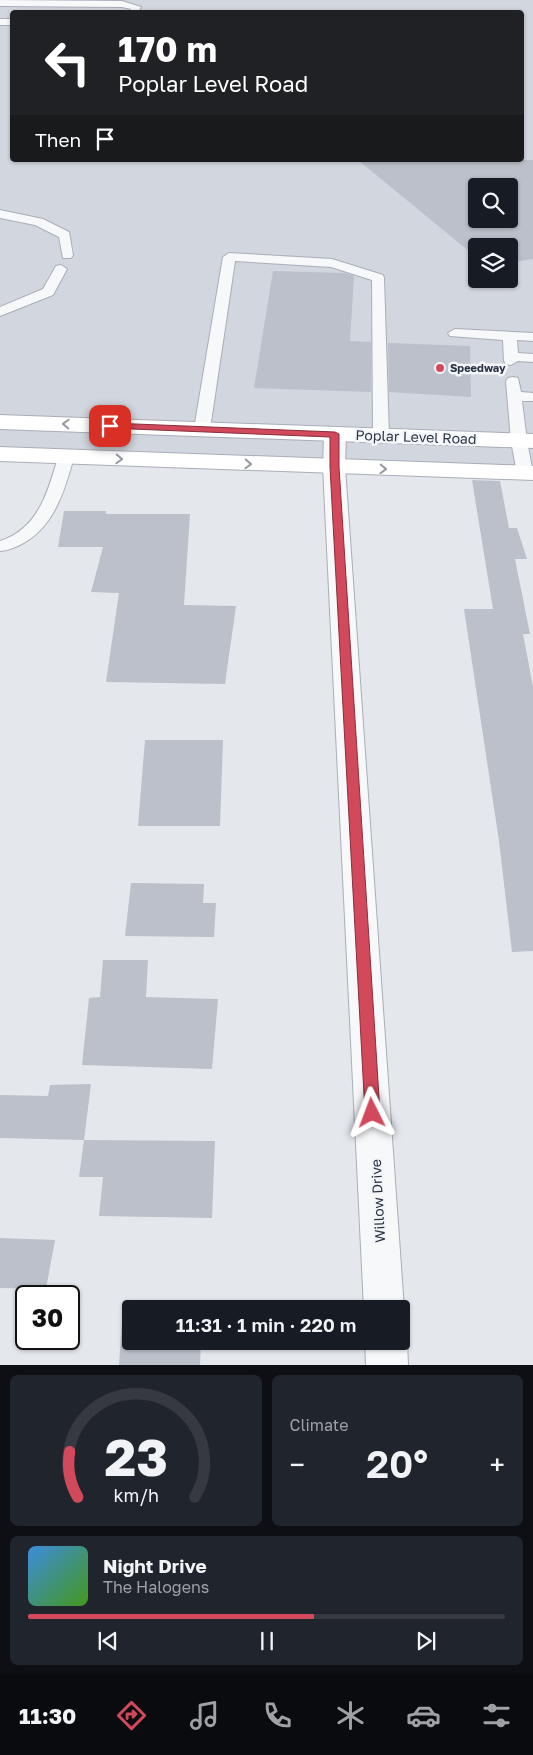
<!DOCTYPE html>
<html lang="en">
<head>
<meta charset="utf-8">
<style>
  body { margin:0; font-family:"Golos Text",sans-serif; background:#20242c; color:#f1f3f6; height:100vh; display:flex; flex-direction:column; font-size:19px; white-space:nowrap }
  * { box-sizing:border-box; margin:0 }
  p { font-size:16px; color:#9ea1a6 }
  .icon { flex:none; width:28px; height:28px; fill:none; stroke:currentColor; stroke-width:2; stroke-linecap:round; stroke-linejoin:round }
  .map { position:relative; height:1365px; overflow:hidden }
  .sheet { display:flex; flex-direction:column; gap:10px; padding:10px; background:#0d0f14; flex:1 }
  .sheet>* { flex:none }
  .top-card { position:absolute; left:10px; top:10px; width:514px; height:152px; border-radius:5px; box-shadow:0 1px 4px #0004; background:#202124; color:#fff; overflow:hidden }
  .tools { position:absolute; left:468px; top:178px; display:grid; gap:10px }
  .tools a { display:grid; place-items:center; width:50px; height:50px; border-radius:5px; background:#171b24; box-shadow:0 1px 4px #0004; font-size:25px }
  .speed { position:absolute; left:15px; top:1285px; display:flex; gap:10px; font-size:25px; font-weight:700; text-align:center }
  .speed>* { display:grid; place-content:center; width:65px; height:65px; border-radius:50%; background:#171b24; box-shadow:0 1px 4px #0004; line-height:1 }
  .speed .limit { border:2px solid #111; border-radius:8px; background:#fff; color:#111 }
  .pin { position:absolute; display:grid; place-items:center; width:42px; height:42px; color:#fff; margin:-21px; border-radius:10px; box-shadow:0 2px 8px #0006 }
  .me { position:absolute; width:55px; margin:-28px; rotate:357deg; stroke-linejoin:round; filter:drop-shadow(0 0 4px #0008) }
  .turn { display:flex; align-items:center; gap:18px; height:105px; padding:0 25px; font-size:22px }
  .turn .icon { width:65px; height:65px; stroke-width:2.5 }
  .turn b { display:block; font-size:35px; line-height:42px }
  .then { display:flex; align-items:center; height:48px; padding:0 25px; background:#0003; gap:10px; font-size:19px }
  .big { font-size:38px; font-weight:600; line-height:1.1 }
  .sheet .tile { flex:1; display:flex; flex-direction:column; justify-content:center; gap:8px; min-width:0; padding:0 18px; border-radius:8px; background:#20242c }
  .sheet .dial { align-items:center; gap:0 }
  .dial svg { height:130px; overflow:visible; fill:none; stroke:#363941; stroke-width:7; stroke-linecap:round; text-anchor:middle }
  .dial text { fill:#f1f3f6; stroke:none }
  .song { display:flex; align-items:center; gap:15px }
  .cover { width:60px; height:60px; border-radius:8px; background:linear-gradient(135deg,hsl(210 70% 55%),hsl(100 70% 35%)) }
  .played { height:5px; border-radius:2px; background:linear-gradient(90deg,#d1495b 60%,#363941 60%) }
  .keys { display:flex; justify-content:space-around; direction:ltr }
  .heat { display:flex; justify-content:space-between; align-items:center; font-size:28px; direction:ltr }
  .sheet .tiles { flex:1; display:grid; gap:10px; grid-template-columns:1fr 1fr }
  .tile:last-child { grid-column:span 2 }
  .trip { position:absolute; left:122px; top:1300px; width:288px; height:50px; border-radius:5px; background:#171b24; box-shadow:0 1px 4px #0004; font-weight:600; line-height:50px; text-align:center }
  .tabs { display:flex; height:80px; justify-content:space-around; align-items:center; background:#090b0e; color:#9ea1a6 }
  .tabs .icon { width:35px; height:35px }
  .tabs .current { color:#d1495b }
  .tabs b { font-size:22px; color:#f1f3f6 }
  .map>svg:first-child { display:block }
</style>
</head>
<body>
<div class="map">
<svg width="533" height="1365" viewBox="0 0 533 1365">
  <rect width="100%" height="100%" fill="#e4e7ec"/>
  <path fill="#d2d6de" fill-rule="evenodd" d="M 0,0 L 533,0 L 533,473 L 0,454 ZM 12,12 L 521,12 L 521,160 L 12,160 ZM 476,186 L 509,186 L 509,219 L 476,219 ZM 476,246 L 509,246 L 509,279 L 476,279 Z"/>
  <g fill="#bbc0ca" fill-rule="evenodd">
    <path d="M 358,160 L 533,160 L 533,259 L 509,263 L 509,246 L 476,246 L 476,257 ZM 476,186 L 509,186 L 509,219 L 476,219 Z"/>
    <path d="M 273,271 L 344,273 L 354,276 L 350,341 L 371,342 L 371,392 L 254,388 Z"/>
    <path d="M 388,343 L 470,346 L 471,397 L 389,392 Z"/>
    <path d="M 472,480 L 500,481 L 509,528 L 517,528 L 527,559 L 515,559 L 530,634 L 523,634 L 533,687 L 533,951 L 512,952 L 499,841 L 464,609 L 493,609 Z"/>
    <path d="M 64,511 L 106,511 L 106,514 L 190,514 L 184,605 L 236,606 L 225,684 L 106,682 L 119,593 L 91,592 L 103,547 L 58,547 Z"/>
    <path d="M 145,740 L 223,740 L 220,826 L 138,826 Z"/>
    <path d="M 131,883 L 204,884 L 203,903 L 216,903 L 214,937 L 125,936 Z"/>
    <path d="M 103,960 L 148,960 L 146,997 L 218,999 L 212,1069 L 82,1065 L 89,998 L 100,997 Z"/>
    <path d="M 91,1084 L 84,1140 L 0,1138 L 0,1095 L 48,1096 L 50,1085 Z"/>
    <path d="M 84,1140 L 215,1141 L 212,1218 L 99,1216 L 103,1177 L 79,1177 Z"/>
    <path d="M 0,1238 L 55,1240 L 46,1289 L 0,1288 Z"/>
    <path d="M 123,1307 L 202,1307 L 202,1309 L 131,1309 L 131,1341 L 201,1341 L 200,1365 L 119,1365 Z"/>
  </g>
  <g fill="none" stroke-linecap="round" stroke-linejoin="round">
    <defs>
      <g id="lane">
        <path d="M 0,0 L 122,1 L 141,7 L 138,12 L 130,12 L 131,9 L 122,7 L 0,6 Z"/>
        <rect x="0" y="19" width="12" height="6"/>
        <path d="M 0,210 L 43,219 L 69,232 L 73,255 L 71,258 L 63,258 L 59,237 L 35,225 L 0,218 Z"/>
        <path d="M 229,253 L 332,259 L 383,275 L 384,278 L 389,436 L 386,439 L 376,439 L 373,436 L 372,280 L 331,267 L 235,261 L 210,429 L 207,432 L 197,432 L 194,429 L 223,257 Z"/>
        <path d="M 61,265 L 67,269 L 53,295 L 0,316 L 0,307 L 43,289 L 56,266 Z"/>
        <path d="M 455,329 L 533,333 L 533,341 L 517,340 L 518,353 L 533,354 L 533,362 L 518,361 L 511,365 L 506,364 L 504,361 L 503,340 L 450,336 L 448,333 Z"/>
        <path d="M 513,377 L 518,378 L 521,392 L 533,393 L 533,401 L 522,401 L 527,441 L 533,473 L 531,476 L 519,476 L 517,473 L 511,441 L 506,381 L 508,378 Z"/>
        <path d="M 66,452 L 71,454 L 74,457 C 64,492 54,529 18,546 C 12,548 7,551 0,551 L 0,541 C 38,529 48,492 58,457 L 61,454 Z"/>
      </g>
      <g id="street">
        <path d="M 335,427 L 343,429 L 346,434 L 345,467 L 404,1309 L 401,1316 L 401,1309 L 364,1309 L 323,467 L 324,434 L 327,429 Z"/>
        <path d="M 401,1329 L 407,1341 L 408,1365 L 366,1365 L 365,1341 L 401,1341 Z"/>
      </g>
      <g id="secondary">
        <path d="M 0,415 L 533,434 L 533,448 L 0,429 Z"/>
        <path d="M 0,447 L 533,466 L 533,480 L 0,461 Z"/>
      </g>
    </defs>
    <use href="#lane" stroke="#a9aeb7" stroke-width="2"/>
    <use href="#street" stroke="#a9aeb7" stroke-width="2"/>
    <use href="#secondary" stroke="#a9aeb7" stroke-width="2"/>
    <use href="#lane" fill="#f7f8fa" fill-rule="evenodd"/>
    <use href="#street" fill="#f7f8fa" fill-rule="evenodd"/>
    <use href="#secondary" fill="#fff" fill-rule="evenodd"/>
  </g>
  <defs><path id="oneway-chevron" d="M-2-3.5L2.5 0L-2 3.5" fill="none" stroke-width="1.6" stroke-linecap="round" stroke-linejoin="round" transform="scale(1.25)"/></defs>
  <g stroke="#959aa2">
    <use href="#oneway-chevron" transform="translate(66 424) rotate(-178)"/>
    <use href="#oneway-chevron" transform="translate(119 459) rotate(2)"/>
    <use href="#oneway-chevron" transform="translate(248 464) rotate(2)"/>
    <use href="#oneway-chevron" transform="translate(383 469) rotate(2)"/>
  </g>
  <path fill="#d1495b" stroke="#882f3b" d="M 110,423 L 335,432 L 339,434 L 339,467 L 380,1113 L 378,1117 L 372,1119 L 367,1117 L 365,1113 L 330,467 L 330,437 L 107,428 L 106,426 Z"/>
  <circle fill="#d1495b" stroke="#f4f6f9" stroke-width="2" cx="440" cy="368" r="5"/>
  <g text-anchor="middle" stroke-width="5" stroke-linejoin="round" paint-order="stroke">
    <g font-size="11" font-weight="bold" fill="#2b3445" stroke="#f4f6f9" text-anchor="start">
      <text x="450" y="372">Speedway</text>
    </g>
    <g font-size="14" fill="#2b3445" stroke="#f4f6f9">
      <text transform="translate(416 437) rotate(2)" y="5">Poplar Level Road</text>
      <text transform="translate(378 1201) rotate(-93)" y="5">Willow Drive</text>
    </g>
  </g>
</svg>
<div class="tools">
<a><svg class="icon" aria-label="search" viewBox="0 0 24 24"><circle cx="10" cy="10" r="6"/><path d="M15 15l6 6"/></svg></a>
<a><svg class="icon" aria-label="layers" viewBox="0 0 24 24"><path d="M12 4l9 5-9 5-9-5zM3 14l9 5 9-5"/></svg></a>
</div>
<div class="speed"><div class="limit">30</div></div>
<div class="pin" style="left:110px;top:426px;background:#d93025"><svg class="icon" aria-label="arrive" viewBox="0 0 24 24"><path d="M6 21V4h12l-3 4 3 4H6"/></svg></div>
<svg class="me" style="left:372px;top:1113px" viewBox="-20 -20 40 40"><path d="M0-17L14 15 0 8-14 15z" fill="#d1495b" stroke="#fff" stroke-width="4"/></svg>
<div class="trip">11:31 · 1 min · 220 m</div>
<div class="top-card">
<div class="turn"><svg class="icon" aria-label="left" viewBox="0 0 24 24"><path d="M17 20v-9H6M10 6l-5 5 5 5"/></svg><div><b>170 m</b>Poplar Level Road</div></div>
<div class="then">Then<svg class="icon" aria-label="arrive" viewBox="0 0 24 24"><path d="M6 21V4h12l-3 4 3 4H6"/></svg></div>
</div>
</div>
<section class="sheet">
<div class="tiles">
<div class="tile dial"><svg viewBox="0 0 100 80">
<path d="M14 69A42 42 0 1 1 86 69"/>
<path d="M14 69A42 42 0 0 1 9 41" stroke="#d1495b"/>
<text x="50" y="56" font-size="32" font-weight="700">23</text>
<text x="50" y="72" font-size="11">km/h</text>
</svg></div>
<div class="tile"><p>Climate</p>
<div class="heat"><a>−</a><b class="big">20°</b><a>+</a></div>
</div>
<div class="tile">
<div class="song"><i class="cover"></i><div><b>Night Drive</b><p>The Halogens</p></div></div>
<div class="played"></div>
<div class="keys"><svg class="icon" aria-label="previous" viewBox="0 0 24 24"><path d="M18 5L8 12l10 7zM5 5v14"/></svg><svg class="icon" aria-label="pause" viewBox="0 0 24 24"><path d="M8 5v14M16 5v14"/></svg><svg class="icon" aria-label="next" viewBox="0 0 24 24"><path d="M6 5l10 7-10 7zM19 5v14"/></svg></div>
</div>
</div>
</section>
<nav class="tabs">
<b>11:30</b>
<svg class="icon current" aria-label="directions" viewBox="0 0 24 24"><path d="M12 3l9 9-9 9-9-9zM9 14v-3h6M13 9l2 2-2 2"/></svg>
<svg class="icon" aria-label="music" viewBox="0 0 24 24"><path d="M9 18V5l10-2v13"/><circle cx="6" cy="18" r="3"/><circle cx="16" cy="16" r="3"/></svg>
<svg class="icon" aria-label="phone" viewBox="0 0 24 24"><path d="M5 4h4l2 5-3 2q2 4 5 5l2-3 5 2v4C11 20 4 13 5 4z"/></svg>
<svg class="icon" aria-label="climate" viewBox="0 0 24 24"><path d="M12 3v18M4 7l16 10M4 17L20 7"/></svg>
<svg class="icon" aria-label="car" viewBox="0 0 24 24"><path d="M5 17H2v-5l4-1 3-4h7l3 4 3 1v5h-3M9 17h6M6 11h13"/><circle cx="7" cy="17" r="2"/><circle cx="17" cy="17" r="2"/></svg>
<svg class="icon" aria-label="filters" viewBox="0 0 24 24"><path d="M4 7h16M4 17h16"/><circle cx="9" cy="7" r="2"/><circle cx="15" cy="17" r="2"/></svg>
</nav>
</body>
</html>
